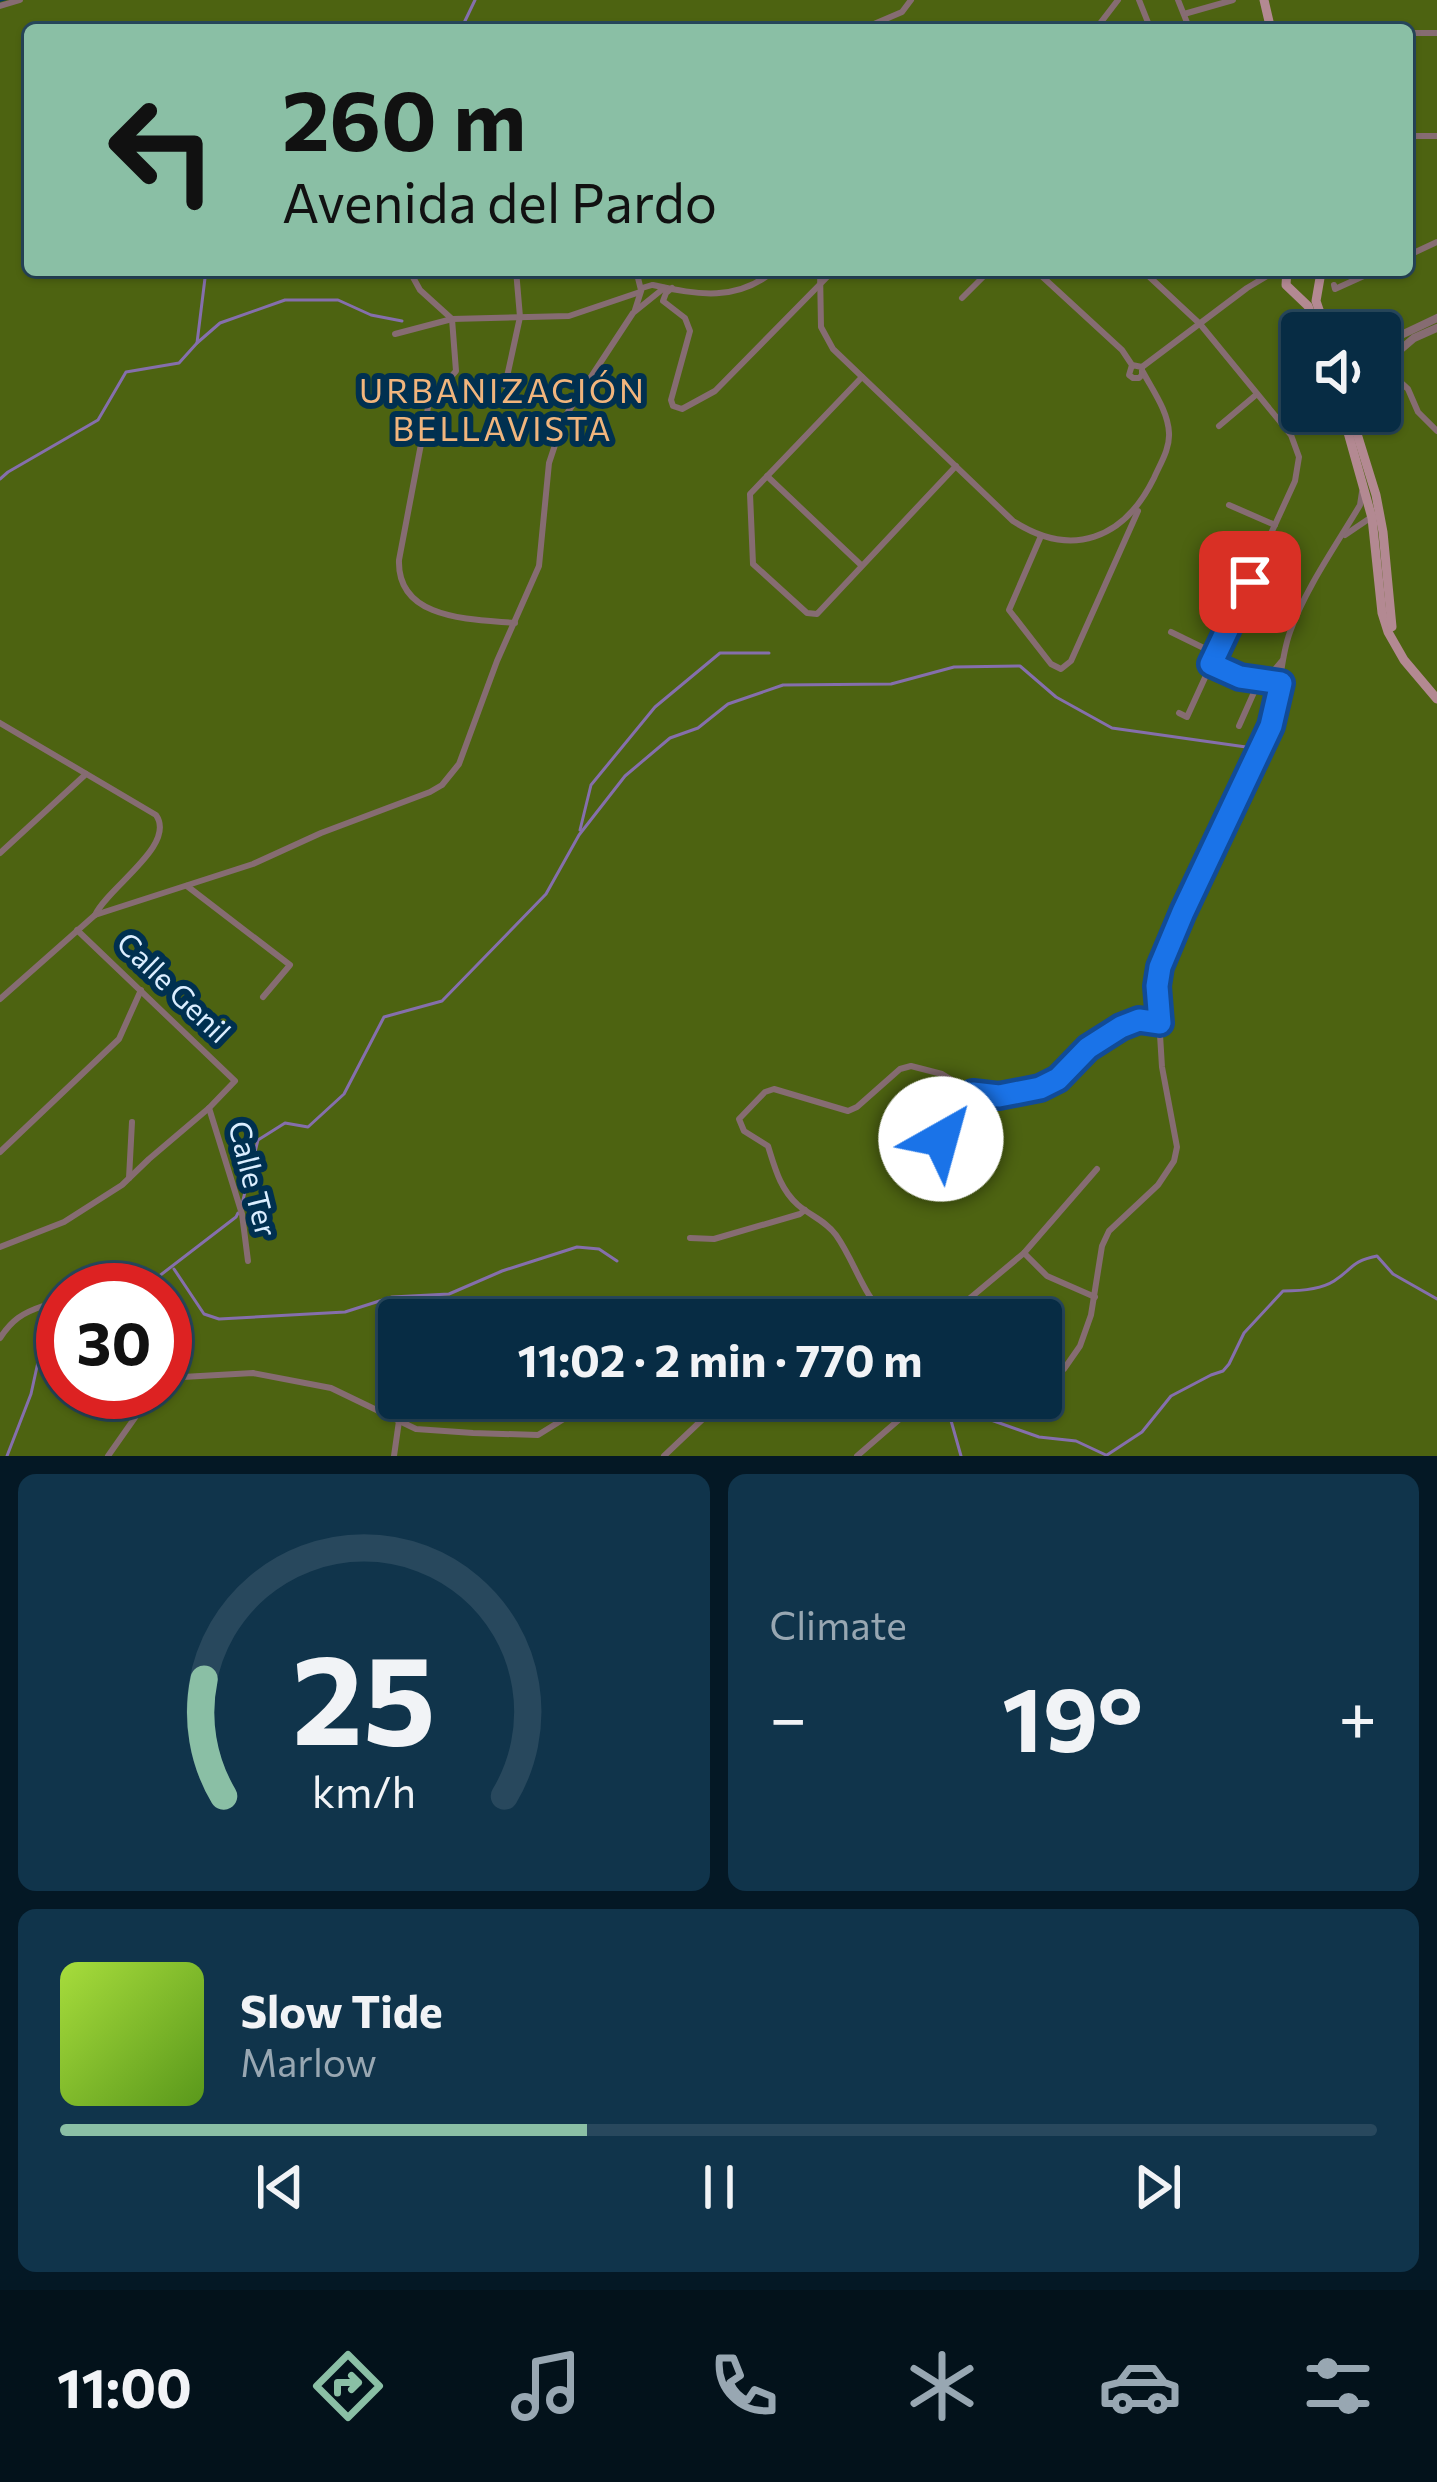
<!DOCTYPE html>
<html lang="en">
<head>
<meta charset="utf-8">
<style>
  body { margin:0; font-family:Commissioner,sans-serif; background:#10344b; color:#f1f3f6; height:100vh; display:flex; flex-direction:column; font-size:45px; white-space:nowrap }
  * { box-sizing:border-box; margin:0 }
  p { font-size:39px; color:#98a7b2 }
  .icon { flex:none; width:66px; height:66px; fill:none; stroke:currentColor; stroke-width:2; stroke-linecap:round; stroke-linejoin:round }
  .map { position:relative; height:1456px; overflow:hidden }
  .side { display:flex; flex-direction:column; gap:18px; padding:18px; background:#041825; flex:1 }
  .side>* { flex:none }
  .top-card { position:absolute; left:24px; top:24px; width:1389px; height:252px; border-radius:12px; box-shadow:0 3px 9px #0004,0 0 0 3px #28485d; background:#8abfa5; color:#111; overflow:hidden }
  .fabs { position:absolute; left:1281px; top:312px; display:grid; gap:24px }
  .fabs a { display:grid; place-items:center; width:120px; height:120px; border-radius:12px; background:#072c44; box-shadow:0 3px 9px #0004,0 0 0 3px #28485d; font-size:60px }
  .speed { position:absolute; left:36px; top:1263px; display:flex; gap:24px; font-size:60px; font-weight:700; text-align:center }
  .speed>* { display:grid; place-content:center; width:156px; height:156px; border-radius:50%; background:#072c44; box-shadow:0 3px 9px #0004,0 0 0 3px #28485d; line-height:1 }
  .speed .limit { border:18px solid #d22; background:#fff; color:#111 }
  .pin { position:absolute; display:grid; place-items:center; width:102px; height:102px; color:#fff; margin:-51px; border-radius:24px; box-shadow:0 6px 18px #0006 }
  .me { position:absolute; width:132px; margin:-66px; rotate:38deg; stroke-linejoin:round; filter:drop-shadow(0 0 9px #0008) }
  .turn { display:flex; align-items:center; gap:42px; height:252px; padding:0 60px; font-size:54px }
  .turn .icon { width:156px; height:156px; stroke-width:2.5 }
  .turn b { display:block; font-size:84px; line-height:102px }
  .big { font-size:90px; font-weight:700; line-height:1.1 }
  .side .widget { flex:1; display:flex; flex-direction:column; justify-content:center; gap:18px; min-width:0; padding:0 42px; border-radius:18px; background:#10344b }
  .side .dial { align-items:center; gap:0 }
  .dial svg { height:312px; overflow:visible; fill:none; stroke:#28485d; stroke-width:7; stroke-linecap:round; text-anchor:middle }
  .dial text { fill:#f1f3f6; stroke:none }
  .song { display:flex; align-items:center; gap:36px }
  .cover { width:144px; height:144px; border-radius:18px; background:linear-gradient(135deg,hsl(80 70% 55%),hsl(90 70% 35%)) }
  .played { height:12px; border-radius:6px; background:linear-gradient(90deg,#8abfa5 40%,#28485d 40%) }
  .keys { display:flex; justify-content:space-around; direction:ltr }
  .heat { display:flex; justify-content:space-between; align-items:center; font-size:66px; direction:ltr }
  .side .tiles { flex:1; display:grid; gap:18px; grid-template-columns:1fr 1fr }
  .widget:last-child { grid-column:span 2 }
  .trip { position:absolute; left:378px; top:1299px; width:684px; height:120px; border-radius:12px; background:#072c44; box-shadow:0 3px 9px #0004,0 0 0 3px #28485d; font-weight:700; line-height:120px; text-align:center }
  .tab-bar { display:flex; height:192px; justify-content:space-around; align-items:center; background:#03121b; color:#98a7b2 }
  .tab-bar .icon { width:84px; height:84px }
  .tab-bar .on { color:#8abfa5 }
  .tab-bar b { font-size:54px; color:#f1f3f6 }
  .map>svg:first-child { display:block }
</style>
</head>
<body>
<div class="map">
<svg width="1437" height="1456" viewBox="0 0 1437 1456">
  <rect width="100%" height="100%" fill="#093a5b"/>
  <path fill="#4d6311" fill-rule="evenodd" d="M 7,0 L 1437,0 L 1437,1456 L 0,1456 L 0,2 ZM 30,30 L 1407,30 L 1407,270 L 30,270 ZM 1302,333 L 1380,333 L 1380,411 L 1302,411 ZM 63,1290 L 165,1290 L 165,1392 L 63,1392 ZM 399,1320 L 1041,1320 L 1041,1398 L 399,1398 Z"/>
  <g fill="none" stroke-linecap="round" stroke-linejoin="round">
    <g stroke="#856fac" stroke-width="3">
      <path d="M 451,30 L 464,23 L 475,0"/>
      <path d="M 197,343 L 220,323 L 285,300 L 338,300 L 371,315 L 402,321"/>
      <path d="M 0,479 L 8,472 L 98,420 L 126,372 L 179,363 L 197,343 L 206,270"/>
      <path d="M 580,830 L 591,785 L 655,707 L 720,653 L 769,653"/>
      <path d="M 242,1204 L 258,1140 L 285,1123 L 308,1127 L 344,1094 L 384,1017 L 442,1001 L 546,894 L 579,835 L 625,776 L 670,738 L 698,728 L 728,704 L 783,685 L 891,684 L 954,667 L 1020,666 L 1056,697 L 1112,728 L 1246,747"/>
      <path d="M 174,1269 L 204,1314 L 219,1319 L 345,1312 L 392,1297 L 449,1294 L 502,1271 L 577,1247 L 599,1249 L 617,1261"/>
      <path d="M 141,1290 L 236,1217 L 238,1213"/>
      <path d="M 934,1413 L 977,1415 L 1039,1437 L 1076,1441 L 1106,1455"/>
      <path d="M 950,1417 L 961,1456"/>
      <path d="M 1107,1455 L 1142,1432 L 1171,1396 L 1211,1375 L 1223,1371 L 1229,1364 L 1244,1333 L 1283,1291 C 1299,1291 1320,1290 1334,1281 C 1353,1269 1351,1261 1377,1256 L 1393,1274 L 1437,1299"/>
      <path d="M 7,1456 L 31,1394 L 45,1330 L 63,1320"/>
    </g>
    <g stroke="#866c72" stroke-width="6">
      <path d="M 1139,0 L 1151,30"/>
      <path d="M 1178,0 L 1190,30"/>
      <path d="M 0,6 L 20,0"/>
      <path d="M 1184,14 L 1233,0"/>
      <path d="M 860,30 L 902,12 L 911,0"/>
      <path d="M 1095,30 L 1118,0"/>
      <path d="M 1407,33 L 1437,33"/>
      <path d="M 1407,136 L 1437,136"/>
      <path d="M 1407,256 L 1437,242"/>
      <path d="M 409,270 L 420,290 L 452,319 L 456,371 L 429,402 L 399,560 C 397,620 470,619 515,623"/>
      <path d="M 636,270 L 641,290"/>
      <path d="M 820,270 L 821,327 L 833,349 L 1013,521 C 1072,559 1124,539 1154,478 C 1160,464 1170,449 1169,433 C 1168,411 1153,391 1143,372"/>
      <path d="M 1035,270 L 1122,350 L 1132,365 L 1142,367 L 1142,375 L 1139,378 L 1133,378 L 1129,375 L 1132,365"/>
      <path d="M 1142,270 L 1200,324 L 1291,435 L 1299,457 L 1295,481 L 1187,717 L 1179,713"/>
      <path d="M 653,285 C 698,295 737,302 775,270"/>
      <path d="M 1334,285 L 1335,289 L 1377,270"/>
      <path d="M 672,288 L 666,293 L 663,301 L 685,318 L 690,331 L 671,400 L 673,406 L 682,409 L 715,391 L 834,270"/>
      <path d="M 962,298 L 990,270"/>
      <path d="M 635,310 L 642,288 L 652,285"/>
      <path d="M 395,334 L 452,319 L 569,316 L 640,292"/>
      <path d="M 1383,366 L 1408,389 L 1418,412 L 1437,431"/>
      <path d="M 1142,367 L 1247,288 L 1277,270"/>
      <path d="M 862,377 L 750,494 L 753,564 L 807,613 L 817,614 L 956,466"/>
      <path d="M 505,386 L 520,317 L 516,270"/>
      <path d="M 1219,426 L 1257,394"/>
      <path d="M 767,476 L 861,565"/>
      <path d="M 1229,505 L 1275,525"/>
      <path d="M 1345,535 L 1373,516"/>
      <path d="M 1041,536 L 1009,610 L 1051,664 L 1061,669 L 1071,661 L 1138,511"/>
      <path d="M 1171,632 L 1216,654"/>
      <path d="M 1211,664 L 1240,677 L 1281,683"/>
      <path d="M 1265,681 L 1282,661"/>
      <path d="M 1265,681 L 1278,704"/>
      <path d="M 0,723 L 156,815 C 177,845 108,887 95,915"/>
      <path d="M 1239,726 L 1259,681"/>
      <path d="M 0,853 L 86,774"/>
      <path d="M 187,886 L 290,965 L 263,997"/>
      <path d="M 0,999 L 95,915 L 253,864 L 321,833 L 430,792 L 442,785 L 459,764 L 497,661 L 539,566 L 549,463 L 564,418 L 633,313 L 664,288"/>
      <path d="M 209,1108 L 242,1214 L 248,1261"/>
      <path d="M 941,1139 L 973,1093"/>
      <path d="M 0,1152 L 119,1039 L 141,990"/>
      <path d="M 1097,1169 L 1024,1253 L 951,1314 C 932,1324 907,1318 886,1317 C 862,1293 855,1262 836,1235 C 826,1221 811,1216 798,1205 C 780,1189 775,1168 768,1146 L 744,1131 L 739,1119 L 765,1092 L 774,1089 L 848,1111 L 857,1107 L 900,1069 L 911,1066 L 942,1074 L 973,1093 L 999,1095 L 1040,1088 L 1058,1079 L 1100,1039 L 1121,1027 L 1140,1020 L 1159,1006"/>
      <path d="M 129,1178 L 132,1122"/>
      <path d="M 690,1238 L 714,1239 L 800,1214 L 805,1210"/>
      <path d="M 0,1247 L 64,1222 L 122,1185 L 149,1159 L 209,1108 L 235,1081 L 77,930"/>
      <path d="M 1024,1253 L 1047,1276 L 1095,1297"/>
      <path d="M 656,1320 C 679,1306 692,1310 716,1320"/>
      <path d="M 0,1338 C 12,1320 22,1313 43,1306"/>
      <path d="M 165,1378 L 253,1373 L 331,1388 L 416,1429 L 473,1433 L 538,1435 L 583,1407 L 589,1398"/>
      <path d="M 1041,1388 L 1064,1369 L 1080,1346 L 1091,1315 L 1102,1246 L 1109,1231 L 1158,1185 L 1174,1161 L 1177,1147 L 1162,1067 L 1157,986 L 1160,967 L 1195,886 L 1271,726 C 1281,695 1279,662 1290,632 C 1305,589 1337,544 1360,505 L 1362,492"/>
      <path d="M 978,1398 L 1012,1400 L 1020,1398"/>
      <path d="M 108,1456 L 153,1392"/>
      <path d="M 394,1456 L 399,1421"/>
      <path d="M 664,1456 L 725,1398"/>
      <path d="M 857,1456 L 924,1398"/>
    </g>
    <g stroke="#866c72" stroke-width="8">
      <path d="M 1380,345 L 1437,318"/>
      <path d="M 1380,367 L 1414,338 L 1437,328"/>
    </g>
    <g stroke="#b38992" stroke-width="9">
      <path d="M 1264,0 L 1271,30"/>
      <path d="M 1287,270 L 1286,285 L 1308,306 L 1318,333"/>
      <path d="M 1317,270 L 1320,278 L 1316,301 L 1327,333"/>
      <path d="M 1342,411 L 1372,518 L 1382,613 L 1388,632 L 1404,660 L 1437,699"/>
      <path d="M 1350,411 L 1376,495 L 1383,532 L 1392,627"/>
    </g>
  </g>
  <g fill="none" stroke-linecap="round" stroke-linejoin="round">
    <defs>
      <path id="route" d="M 941,1139 L 973,1093 L 999,1096 L 1040,1088 L 1058,1079 L 1088,1048 L 1121,1027 L 1139,1020 L 1160,1023 L 1157,986 L 1160,967 L 1183,912 L 1271,726 L 1281,683 L 1240,677 L 1211,664 L 1250,582"/>
    </defs>
    <use href="#route" stroke="#114b97" stroke-width="30"/>
    <use href="#route" stroke="#1a73e8" stroke-width="21"/>
  </g>
  <g text-anchor="middle" stroke-width="12" stroke-linejoin="round" paint-order="stroke">
    <g font-size="30" fill="#dbeeff" stroke="#003050">
      <text transform="translate(173 988) rotate(44)" y="10">Calle Genil</text>
      <text transform="translate(252 1179) rotate(76)" y="10">Calle Ter</text>
    </g>
    <g font-size="33" letter-spacing="3" fill="#f1b57d" stroke="#003050">
      <text x="503" y="403">URBANIZACIÓN<tspan x="503" dy="38">BELLAVISTA</tspan></text>
    </g>
  </g>
</svg>
<div class="fabs">
<a><svg class="icon" aria-label="sound" viewBox="0 0 24 24"><path d="M4 9h4l5-4v14l-5-4H4zM17 9q2 3 0 6"/></svg></a>
</div>
<div class="speed"><div class="limit">30</div></div>
<div class="pin" style="left:1250px;top:582px;background:#d93025"><svg class="icon" aria-label="arrive" viewBox="0 0 24 24"><path d="M6 21V4h12l-3 4 3 4H6"/></svg></div>
<svg class="me" style="left:941px;top:1139px" viewBox="-20 -20 40 40"><circle r="19" fill="#fff"/><path d="M0-13L10 11 0 6-10 11z" fill="#1a73e8"/></svg>
<div class="trip">11:02 · 2 min · 770 m</div>
<div class="top-card">
<div class="turn"><svg class="icon" aria-label="left" viewBox="0 0 24 24"><path d="M17 20v-9H6M10 6l-5 5 5 5"/></svg><div><b>260 m</b>Avenida del Pardo</div></div>
</div>
</div>
<section class="side">
<div class="tiles">
<div class="widget dial"><svg viewBox="0 0 100 80">
<path d="M14 69A42 42 0 1 1 86 69"/>
<path d="M14 69A42 42 0 0 1 9 39" stroke="#8abfa5"/>
<text x="50" y="56" font-size="32" font-weight="700">25</text>
<text x="50" y="72" font-size="11">km/h</text>
</svg></div>
<div class="widget"><p>Climate</p>
<div class="heat"><a>−</a><b class="big">19°</b><a>+</a></div>
</div>
<div class="widget">
<div class="song"><i class="cover"></i><div><b>Slow Tide</b><p>Marlow</p></div></div>
<div class="played"></div>
<div class="keys"><svg class="icon" aria-label="previous" viewBox="0 0 24 24"><path d="M18 5L8 12l10 7zM5 5v14"/></svg><svg class="icon" aria-label="pause" viewBox="0 0 24 24"><path d="M8 5v14M16 5v14"/></svg><svg class="icon" aria-label="next" viewBox="0 0 24 24"><path d="M6 5l10 7-10 7zM19 5v14"/></svg></div>
</div>
</div>
</section>
<nav class="tab-bar">
<b>11:00</b>
<svg class="icon on" aria-label="directions" viewBox="0 0 24 24"><path d="M12 3l9 9-9 9-9-9zM9 14v-3h6M13 9l2 2-2 2"/></svg>
<svg class="icon" aria-label="music" viewBox="0 0 24 24"><path d="M9 18V5l10-2v13"/><circle cx="6" cy="18" r="3"/><circle cx="16" cy="16" r="3"/></svg>
<svg class="icon" aria-label="phone" viewBox="0 0 24 24"><path d="M5 4h4l2 5-3 2q2 4 5 5l2-3 5 2v4C11 20 4 13 5 4z"/></svg>
<svg class="icon" aria-label="climate" viewBox="0 0 24 24"><path d="M12 3v18M4 7l16 10M4 17L20 7"/></svg>
<svg class="icon" aria-label="car" viewBox="0 0 24 24"><path d="M5 17H2v-5l4-1 3-4h7l3 4 3 1v5h-3M9 17h6M6 11h13"/><circle cx="7" cy="17" r="2"/><circle cx="17" cy="17" r="2"/></svg>
<svg class="icon" aria-label="filters" viewBox="0 0 24 24"><path d="M4 7h16M4 17h16"/><circle cx="9" cy="7" r="2"/><circle cx="15" cy="17" r="2"/></svg>
</nav>
</body>
</html>
